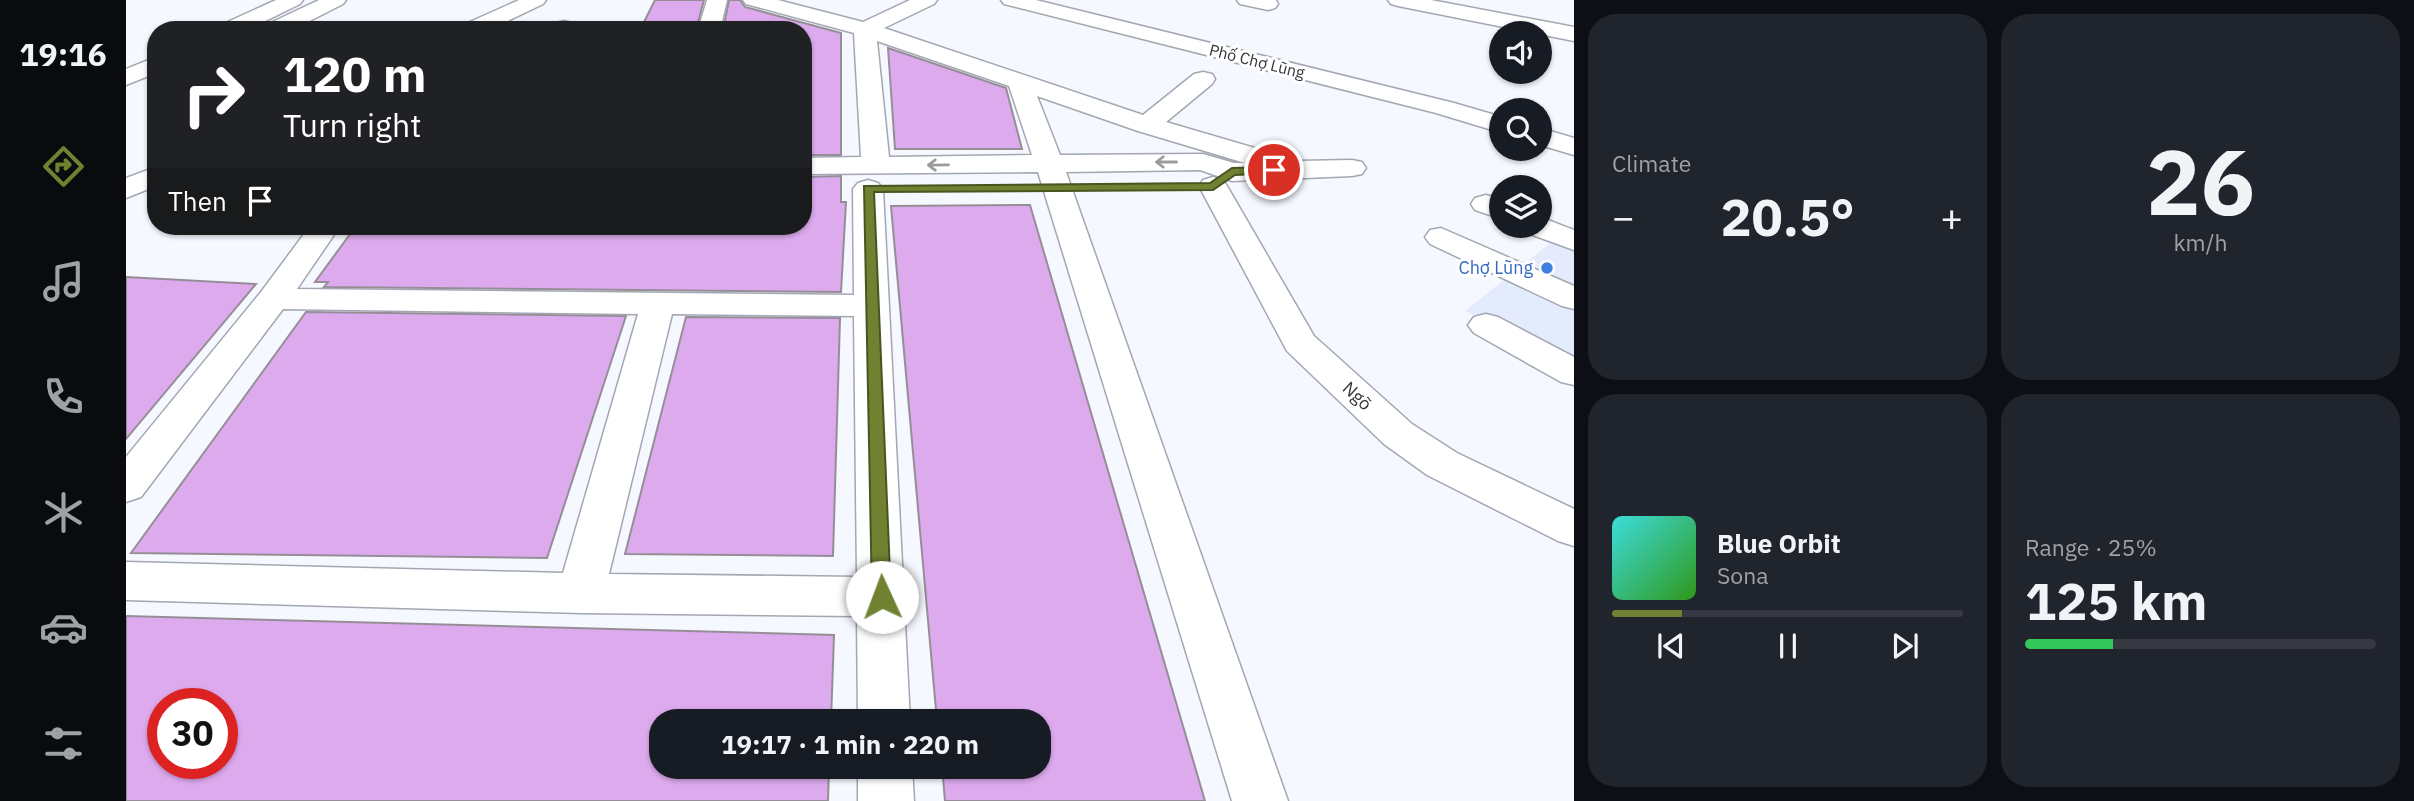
<!DOCTYPE html>
<html lang="en">
<head>
<meta charset="utf-8">
<style>
  body { margin:0; font-family:"IBM Plex Sans",sans-serif; background:#20242c; color:#f1f3f6; height:100vh; display:flex; flex-direction:column; font-size:26px; white-space:nowrap }
  * { box-sizing:border-box; margin:0 }
  p { font-size:23px; color:#9ea1a6 }
  .icon { flex:none; width:38px; height:38px; fill:none; stroke:currentColor; stroke-width:2; stroke-linecap:round; stroke-linejoin:round }
  .map { position:relative; flex:1; overflow:hidden }
  .panel { display:flex; flex-direction:column; gap:14px; padding:14px; background:#0d0f14; width:840px }
  .panel>* { flex:none }
  .banner { position:absolute; left:21px; top:21px; width:665px; height:214px; border-radius:28px; box-shadow:0 2px 5px #0004; background:#202124; color:#fff; overflow:hidden }
  .controls { position:absolute; left:1363px; top:21px; display:grid; gap:14px }
  .controls a { display:grid; place-items:center; width:63px; height:63px; border-radius:50%; background:#171b24; box-shadow:0 2px 5px #0004; font-size:35px }
  .speed { position:absolute; left:21px; top:688px; display:flex; gap:14px; font-size:35px; font-weight:700; text-align:center }
  .speed>* { display:grid; place-content:center; width:91px; height:91px; border-radius:50%; background:#171b24; box-shadow:0 2px 5px #0004; line-height:1 }
  .speed .limit { border:10px solid #d22; background:#fff; color:#111 }
  .pin { position:absolute; display:grid; place-items:center; width:60px; height:60px; color:#fff; margin:-30px; border:4px solid #fff; border-radius:50%; box-shadow:0 2px 7px #0007 }
  .me { position:absolute; width:77px; margin:-38px; rotate:358deg; stroke-linejoin:round; filter:drop-shadow(0 0 5px #0008) }
  .turn { display:flex; align-items:center; gap:24px; height:147px; padding:0 21px; font-size:32px }
  .turn .icon { width:91px; height:91px; stroke-width:2.5 }
  .turn b { display:block; font-size:49px; line-height:60px }
  .then { display:flex; align-items:center; height:66px; padding:0 21px; background:#0003; gap:14px; font-size:26px }
  .big { font-size:52px; font-weight:700; line-height:1.1 }
  .panel .tile { flex:1; display:flex; flex-direction:column; justify-content:center; gap:10px; min-width:0; padding:0 24px; border-radius:28px; background:#20242c }
  .panel .dial { align-items:center; gap:0 }
  .dial b { font-size:91px; line-height:1 }
  .song { display:flex; align-items:center; gap:21px }
  .cover { width:84px; height:84px; border-radius:10px; background:linear-gradient(135deg,hsl(180 70% 55%),hsl(110 70% 35%)) }
  .played { height:7px; border-radius:4px; background:linear-gradient(90deg,#708232 20%,#363941 20%) }
  .keys { display:flex; justify-content:space-around; direction:ltr }
  .heat { display:flex; justify-content:space-between; align-items:center; font-size:38px; direction:ltr }
  .charge { height:10px; border-radius:5px; background:linear-gradient(90deg,#34c759 25%,#363941 0) }
  .panel .tiles { flex:1; display:grid; gap:14px; grid-template-columns:repeat(2,1fr) }
  .trip { position:absolute; left:523px; top:709px; width:402px; height:70px; border-radius:28px; background:#171b24; box-shadow:0 2px 5px #0004; font-weight:700; line-height:70px; text-align:center }
  main { display:flex; flex:1; min-height:0 }
  .menu { display:flex; flex-direction:column; width:126px; justify-content:space-around; align-items:center; background:#090b0e; color:#9ea1a6 }
  .menu .icon { width:49px; height:49px }
  .menu .selected { color:#708232 }
  .menu b { font-size:32px; color:#f1f3f6 }
  .map>svg:first-child { display:block }
</style>
</head>
<body>
<main>
<nav class="menu">
<b>19:16</b>
<svg class="icon selected" aria-label="directions" viewBox="0 0 24 24"><path d="M12 3l9 9-9 9-9-9zM9 14v-3h6M13 9l2 2-2 2"/></svg>
<svg class="icon" aria-label="music" viewBox="0 0 24 24"><path d="M9 18V5l10-2v13"/><circle cx="6" cy="18" r="3"/><circle cx="16" cy="16" r="3"/></svg>
<svg class="icon" aria-label="phone" viewBox="0 0 24 24"><path d="M5 4h4l2 5-3 2q2 4 5 5l2-3 5 2v4C11 20 4 13 5 4z"/></svg>
<svg class="icon" aria-label="climate" viewBox="0 0 24 24"><path d="M12 3v18M4 7l16 10M4 17L20 7"/></svg>
<svg class="icon" aria-label="car" viewBox="0 0 24 24"><path d="M5 17H2v-5l4-1 3-4h7l3 4 3 1v5h-3M9 17h6M6 11h13"/><circle cx="7" cy="17" r="2"/><circle cx="17" cy="17" r="2"/></svg>
<svg class="icon" aria-label="filters" viewBox="0 0 24 24"><path d="M4 7h16M4 17h16"/><circle cx="9" cy="7" r="2"/><circle cx="15" cy="17" r="2"/></svg>
</nav>
<div class="map">
<svg width="1448" height="801" viewBox="0 0 1448 801">
  <rect width="100%" height="100%" fill="#f5f8fe"/>
  <path fill="#e3ebfd" d="M 1448,224 L 1448,356 L 1339,311 Z"/>
  <g fill="#dae" stroke="#958e97" stroke-width="2" fill-rule="evenodd">
    <path d="M 529,0 L 578,0 L 570,30 L 514,30 Z"/>
    <path d="M 603,0 L 614,0 L 619,7 L 715,33 L 715,155 L 677,155 L 677,30 L 597,30 Z"/>
    <path d="M 762,48 L 880,88 L 896,149 L 769,149 Z"/>
    <path d="M 715,176 L 715,202 L 720,202 L 715,292 L 198,287 L 202,282 L 189,282 L 230,226 L 677,226 L 677,177 Z"/>
    <path d="M 904,205 L 1079,801 L 819,801 L 816,766 L 914,766 L 914,721 L 811,721 L 765,206 Z"/>
    <path d="M 0,277 L 130,284 L 0,439 Z"/>
    <path d="M 180,312 L 500,316 L 421,558 L 5,553 Z"/>
    <path d="M 560,317 L 714,318 L 707,556 L 499,554 Z"/>
    <path d="M 0,616 L 708,635 L 705,721 L 536,721 L 536,766 L 703,766 L 702,801 L 0,801 ZM 37,704 L 96,704 L 96,763 L 37,763 Z"/>
  </g>
  <g fill="none" stroke-linecap="round" stroke-linejoin="round">
    <defs>
      <g id="minor">
        <path d="M 393,0 L 420,0 L 417,4 L 363,30 L 334,30 L 337,25 Z"/>
        <path d="M 581,0 L 601,0 L 594,30 L 572,30 Z"/>
        <path d="M 617,0 L 652,0 L 737,22 L 784,0 L 811,0 L 808,4 L 758,28 L 1017,115 L 1068,74 L 1077,72 L 1086,74 L 1089,79 L 1086,84 L 1040,122 L 1173,161 L 1226,160 L 1236,162 L 1240,168 L 1236,174 L 1226,176 L 1106,181 L 1074,170 L 940,172 L 1162,801 L 1106,801 L 912,172 L 677,174 L 677,158 L 735,157 L 728,33 L 620,4 ZM 751,41 L 883,86 L 906,155 L 763,157 ZM 911,96 L 1012,131 L 1119,163 L 1108,163 L 1077,154 L 934,155 Z"/>
        <path d="M 875,0 L 910,0 L 1328,103 L 1376,117 L 1376,133 L 1310,113 L 878,4 Z"/>
        <path d="M 1111,0 L 1150,0 L 1152,4 L 1149,8 L 1142,10 L 1114,4 Z"/>
        <path d="M 1262,0 L 1305,0 L 1448,27 L 1448,41 L 1272,6 L 1265,4 Z"/>
        <path d="M 438,21 L 446,23 L 449,30 L 427,30 L 430,23 Z"/>
        <path d="M 1414,128 L 1448,138 L 1448,155 L 1414,145 Z"/>
        <path d="M 30,167 L 30,186 L 0,198 L 0,178 Z"/>
        <path d="M 1087,177 L 1097,180 L 1101,186 L 1188,336 L 1286,424 L 1331,453 L 1448,509 L 1448,546 L 1432,541 L 1301,475 L 1258,444 L 1161,351 L 1073,186 L 1077,180 Z"/>
        <path d="M 742,180 L 752,183 L 757,189 L 784,721 L 732,721 L 731,616 L 455,613 L 0,600 L 0,562 L 437,573 L 512,314 L 157,309 L 15,497 L 0,502 L 0,457 L 135,292 L 184,226 L 214,226 L 171,289 L 728,295 L 727,189 L 732,183 ZM 546,314 L 728,316 L 731,577 L 483,574 Z"/>
        <path d="M 1360,195 L 1376,200 L 1376,219 L 1349,210 L 1345,204 L 1349,198 Z"/>
        <path d="M 1414,217 L 1448,230 L 1448,250 L 1401,233 L 1397,226 L 1414,226 Z"/>
        <path d="M 1315,228 L 1448,286 L 1448,309 L 1436,306 L 1304,244 L 1299,237 L 1304,230 Z"/>
        <path d="M 1360,314 L 1372,317 L 1448,357 L 1448,385 L 1435,382 L 1348,333 L 1342,325 L 1348,317 Z"/>
        <path d="M 732,766 L 786,766 L 788,801 L 732,801 Z"/>
      </g>
      <g id="highway">
        <path d="M 150,0 L 177,0 L 174,4 L 121,30 L 92,30 L 95,25 Z"/>
        <path d="M 193,0 L 220,0 L 217,4 L 166,30 L 137,30 L 140,25 Z"/>
        <path d="M 30,57 L 30,73 L 0,85 L 0,69 Z"/>
      </g>
    </defs>
    <use href="#minor" stroke="#a2a7b1" stroke-width="3"/>
    <use href="#highway" stroke="#a2a7b1" stroke-width="3"/>
    <use href="#minor" fill="#fff" fill-rule="evenodd"/>
    <use href="#highway" fill="#fff" fill-rule="evenodd"/>
  </g>
  <defs><path id="oneway-shaft" d="M-6 0H5M1.5-3L5.5 0L1.5 3" fill="none" stroke-width="1.6" stroke-linecap="round" stroke-linejoin="round" transform="scale(1.75)"/></defs>
  <g stroke="#9a9b9d">
    <use href="#oneway-shaft" transform="translate(1040 162) rotate(180)"/>
    <use href="#oneway-shaft" transform="translate(812 165) rotate(179)"/>
  </g>
  <path fill="#708232" stroke="#495420" stroke-width="2" d="M 1148,167 L 1154,170 L 1152,173 L 1109,175 L 1087,190 L 748,192 L 765,597 L 763,603 L 756,605 L 749,603 L 746,597 L 738,186 L 1084,183 L 1106,168 Z"/>
  <circle fill="#3f7fe0" stroke="#fff" stroke-width="2.5" cx="1421" cy="268" r="7"/>
  <g text-anchor="middle" stroke-width="6" stroke-linejoin="round" paint-order="stroke">
    <g font-size="16" fill="#35373b" stroke="#fff">
      <text transform="translate(1131 61) rotate(14)" y="6">Phố Chợ Lũng</text>
    </g>
    <g font-size="18" fill="#366cbe" stroke="#fff" text-anchor="end">
      <text x="1407" y="274">Chợ Lũng</text>
    </g>
    <g font-size="18" fill="#35373b" stroke="#fff">
      <text transform="translate(1231 396) rotate(43)" y="6">Ngõ</text>
    </g>
  </g>
</svg>
<div class="controls">
<a><svg class="icon" aria-label="sound" viewBox="0 0 24 24"><path d="M4 9h4l5-4v14l-5-4H4zM17 9q2 3 0 6"/></svg></a>
<a><svg class="icon" aria-label="search" viewBox="0 0 24 24"><circle cx="10" cy="10" r="6"/><path d="M15 15l6 6"/></svg></a>
<a><svg class="icon" aria-label="layers" viewBox="0 0 24 24"><path d="M12 4l9 5-9 5-9-5zM3 14l9 5 9-5"/></svg></a>
</div>
<div class="speed"><div class="limit">30</div></div>
<div class="pin" style="left:1148px;top:170px;background:#d93025"><svg class="icon" aria-label="arrive" viewBox="0 0 24 24"><path d="M6 21V4h12l-3 4 3 4H6"/></svg></div>
<svg class="me" style="left:756px;top:597px" viewBox="-20 -20 40 40"><circle r="19" fill="#fff"/><path d="M0-13L10 11 0 6-10 11z" fill="#708232"/></svg>
<div class="trip">19:17 · 1 min · 220 m</div>
<div class="banner">
<div class="turn"><svg class="icon" aria-label="right" viewBox="0 0 24 24"><path d="M7 20v-9h11M14 6l5 5-5 5"/></svg><div><b>120 m</b>Turn right</div></div>
<div class="then">Then<svg class="icon" aria-label="arrive" viewBox="0 0 24 24"><path d="M6 21V4h12l-3 4 3 4H6"/></svg></div>
</div>
</div>
<section class="panel">
<div class="tiles">
<div class="tile"><p>Climate</p>
<div class="heat"><a>−</a><b class="big">20.5°</b><a>+</a></div>
</div>
<div class="tile dial"><b>26</b><p>km/h</p></div>
<div class="tile">
<div class="song"><i class="cover"></i><div><b>Blue Orbit</b><p>Sona</p></div></div>
<div class="played"></div>
<div class="keys"><svg class="icon" aria-label="previous" viewBox="0 0 24 24"><path d="M18 5L8 12l10 7zM5 5v14"/></svg><svg class="icon" aria-label="pause" viewBox="0 0 24 24"><path d="M8 5v14M16 5v14"/></svg><svg class="icon" aria-label="next" viewBox="0 0 24 24"><path d="M6 5l10 7-10 7zM19 5v14"/></svg></div>
</div>
<div class="tile"><p>Range · 25%</p><b class="big">125 km</b><div class="charge"></div></div>
</div>
</section>
</main>
</body>
</html>
